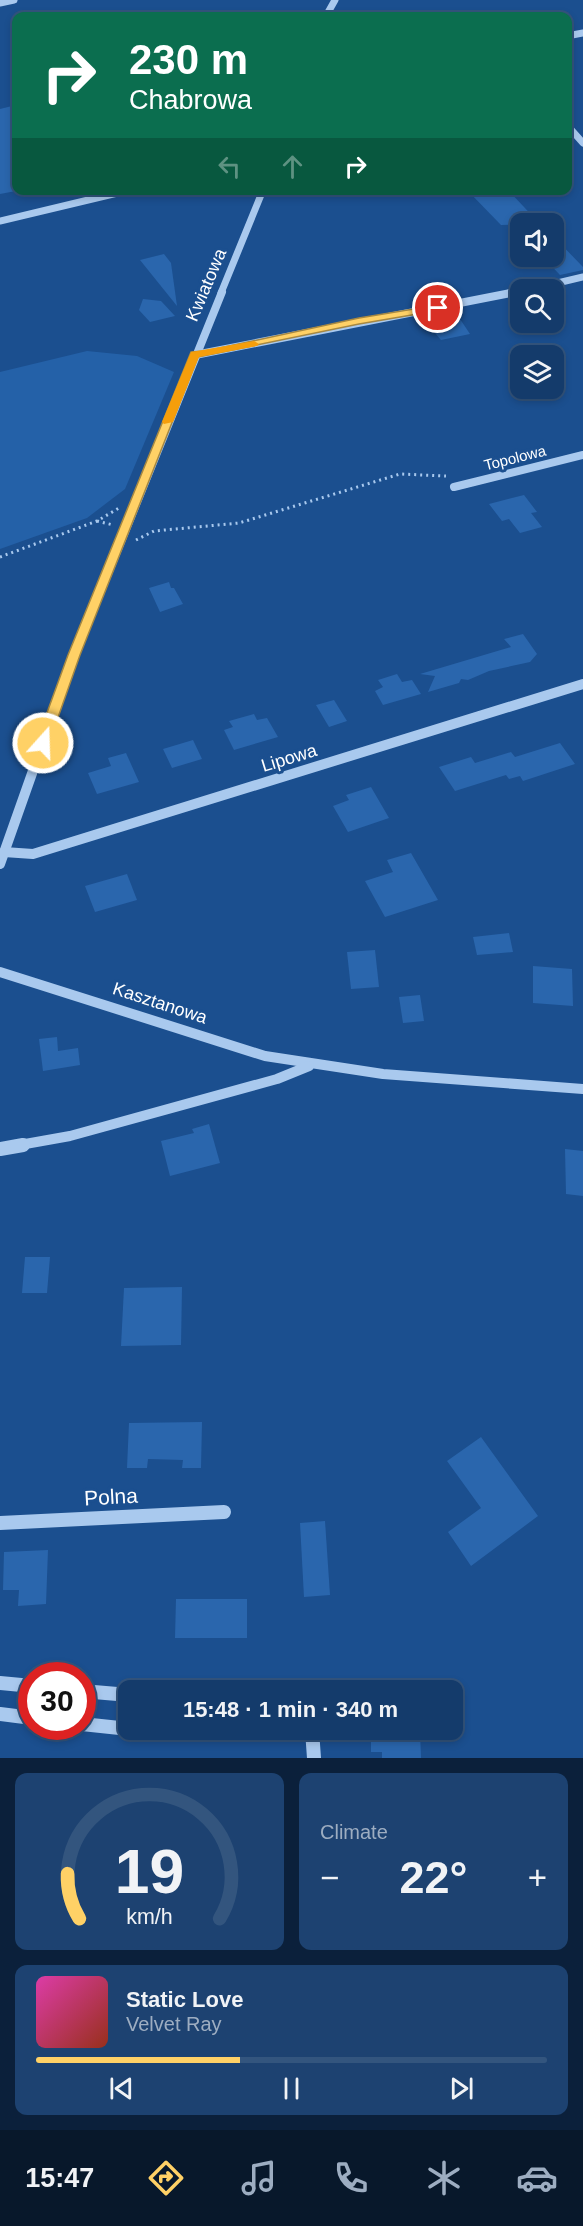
<!DOCTYPE html>
<html lang="en">
<head>
<meta charset="utf-8">
<style>
  body { margin:0; font-family:Arial,sans-serif; background:#1d4271; color:#f1f3f6; height:100vh; display:flex; flex-direction:column; font-size:22px; white-space:nowrap }
  * { box-sizing:border-box; margin:0 }
  p { font-size:20px; color:#9dadc1 }
  .icon { flex:none; width:33px; height:33px; fill:none; stroke:currentColor; stroke-width:2; stroke-linecap:round; stroke-linejoin:round }
  .map { position:relative; height:1758px; overflow:hidden }
  .details { display:flex; flex-direction:column; gap:15px; padding:15px; background:#0b203b; flex:1 }
  .details>* { flex:none }
  .hud { position:absolute; left:12px; top:12px; width:560px; height:183px; border-radius:12px; box-shadow:0 3px 9px #0003,0 0 0 2px #33557e; background:#0b6e4f; color:#fff; overflow:hidden }
  .controls { position:absolute; left:510px; top:213px; display:grid; gap:12px }
  .controls a { display:grid; place-items:center; width:54px; height:54px; border-radius:12px; background:#143b6b; box-shadow:0 3px 9px #0003,0 0 0 2px #33557e; font-size:30px }
  .speed { position:absolute; left:18px; top:1662px; display:flex; gap:12px; font-size:30px; font-weight:700; text-align:center }
  .speed>* { display:grid; place-content:center; width:78px; height:78px; border-radius:50%; background:#143b6b; box-shadow:0 3px 9px #0003,0 0 0 2px #33557e; line-height:1 }
  .speed .limit { border:9px solid #d22; background:#fff; color:#111 }
  .pin { position:absolute; display:grid; place-items:center; width:51px; height:51px; color:#fff; margin:-26px; border:3px solid #fff; border-radius:50%; box-shadow:0 2px 6px #0007 }
  .me { position:absolute; width:66px; margin:-33px; rotate:20deg; stroke-linejoin:round; filter:drop-shadow(0 0 4px #0008) }
  .turn { display:flex; align-items:center; gap:21px; height:126px; padding:0 18px; font-size:27px }
  .turn .icon { width:78px; height:78px; stroke-width:2.5 }
  .turn b { display:block; font-size:42px; line-height:51px }
  .lanes { display:flex; align-items:center; height:57px; padding:0 18px; background:#0003; justify-content:center; gap:30px; direction:ltr }
  .lanes .off { opacity:.35 }
  .big { font-size:45px; font-weight:800; line-height:1.1 }
  .details .card { flex:1; display:flex; flex-direction:column; justify-content:center; gap:9px; min-width:0; padding:0 21px; border-radius:12px; background:#1d4271 }
  .details .dial { align-items:center; gap:0 }
  .dial svg { height:156px; overflow:visible; fill:none; stroke:#33557e; stroke-width:7; stroke-linecap:round; text-anchor:middle }
  .dial text { fill:#f1f3f6; stroke:none }
  .song { display:flex; align-items:center; gap:18px }
  .cover { width:72px; height:72px; border-radius:9px; background:linear-gradient(135deg,hsl(320 70% 55%),hsl(10 70% 35%)) }
  .played { height:6px; border-radius:3px; background:linear-gradient(90deg,#ffd166 40%,#33557e 40%) }
  .keys { display:flex; justify-content:space-around; direction:ltr }
  .heat { display:flex; justify-content:space-between; align-items:center; font-size:33px; direction:ltr }
  .details .tiles { flex:1; display:grid; gap:15px; grid-template-columns:1fr 1fr }
  .card:last-child { grid-column:span 2 }
  .trip { position:absolute; left:118px; top:1680px; width:345px; height:60px; border-radius:12px; background:#143b6b; box-shadow:0 3px 9px #0003,0 0 0 2px #33557e; font-weight:800; line-height:60px; text-align:center }
  .tabs { display:flex; height:96px; justify-content:space-around; align-items:center; background:#08182b; color:#9dadc1 }
  .tabs .icon { width:42px; height:42px }
  .tabs .selected { color:#ffd166 }
  .tabs b { font-size:27px; color:#f1f3f6 }
  .map>svg:first-child { display:block }
</style>
</head>
<body>
<div class="map">
<svg width="583" height="1758" viewBox="0 0 583 1758">
  <rect width="100%" height="100%" fill="#1b4f8f"/>
  <path fill="#2461a8" d="M 87,351 L 137,356 L 174,372 L 125,489 L 87,518 L 0,549 L 0,372 Z"/>
  <g fill="#2a66ad">
    <path d="M 16,105 L 16,191 L 0,194 L 0,109 Z"/>
    <path d="M 467,190 L 508,190 L 540,224 L 501,225 Z"/>
    <path d="M 554,237 L 583,267 L 583,270 L 560,275 L 542,256 L 554,256 Z"/>
    <path d="M 164,254 L 171,263 L 177,306 L 140,260 Z"/>
    <path d="M 143,299 L 161,301 L 175,316 L 150,322 L 139,310 Z"/>
    <path d="M 460,319 L 470,334 L 441,340 L 429,326 Z"/>
    <path d="M 524,495 L 537,512 L 531,513 L 542,527 L 520,533 L 509,519 L 502,521 L 489,504 Z"/>
    <path d="M 169,582 L 171,588 L 174,588 L 183,604 L 160,612 L 149,588 Z"/>
    <path d="M 523,634 L 537,654 L 530,662 L 489,671 L 468,680 L 461,679 L 459,683 L 428,692 L 435,676 L 420,674 L 511,647 L 504,639 Z"/>
    <path d="M 397,674 L 402,682 L 412,680 L 421,694 L 383,705 L 375,691 L 383,687 L 378,680 Z"/>
    <path d="M 334,700 L 347,721 L 329,727 L 316,705 Z"/>
    <path d="M 254,714 L 257,720 L 267,718 L 278,737 L 234,750 L 224,730 L 233,727 L 229,721 Z"/>
    <path d="M 193,740 L 202,759 L 172,768 L 163,749 Z"/>
    <path d="M 560,743 L 575,764 L 523,781 L 520,776 L 509,779 L 506,775 L 455,791 L 439,767 L 471,757 L 475,763 L 511,752 L 515,757 Z"/>
    <path d="M 126,753 L 139,782 L 97,794 L 88,773 L 111,766 L 108,758 Z"/>
    <path d="M 371,787 L 389,818 L 348,832 L 333,806 L 349,800 L 346,795 Z"/>
    <path d="M 411,853 L 438,900 L 385,917 L 365,881 L 393,872 L 387,860 Z"/>
    <path d="M 127,874 L 137,900 L 95,912 L 85,886 Z"/>
    <path d="M 509,933 L 513,952 L 477,955 L 473,937 Z"/>
    <path d="M 375,950 L 379,987 L 351,989 L 347,952 Z"/>
    <path d="M 533,966 L 572,969 L 573,1006 L 533,1003 Z"/>
    <path d="M 420,995 L 424,1021 L 403,1023 L 399,997 Z"/>
    <path d="M 57,1037 L 58,1051 L 78,1048 L 80,1065 L 43,1071 L 39,1039 Z"/>
    <path d="M 209,1124 L 220,1163 L 170,1176 L 161,1141 L 194,1133 L 192,1129 Z"/>
    <path d="M 565,1149 L 583,1151 L 583,1196 L 566,1194 Z"/>
    <path d="M 25,1257 L 50,1257 L 47,1293 L 22,1293 Z"/>
    <path d="M 182,1287 L 181,1345 L 121,1346 L 124,1288 Z"/>
    <path d="M 202,1422 L 201,1468 L 182,1468 L 183,1460 L 148,1459 L 147,1468 L 127,1468 L 129,1423 Z"/>
    <path d="M 481,1437 L 538,1516 L 471,1566 L 448,1532 L 481,1508 L 447,1461 Z"/>
    <path d="M 325,1521 L 330,1595 L 304,1597 L 300,1523 Z"/>
    <path d="M 48,1550 L 46,1604 L 18,1606 L 19,1590 L 3,1590 L 4,1552 Z"/>
    <path d="M 176,1599 L 247,1599 L 247,1638 L 175,1638 Z"/>
    <path d="M 371,1730 L 420,1730 L 421,1758 L 382,1758 L 382,1752 L 371,1752 Z"/>
  </g>
  <g fill="none" stroke-linecap="round" stroke-linejoin="round">
    <g stroke="#a9c9ee" stroke-width="3" stroke-dasharray="2 4" stroke-linecap="butt">
      <path d="M 97,521 L 113,525"/>
      <path d="M 136,540 L 154,531 L 239,523 L 400,474 L 446,476"/>
      <path d="M 0,557 L 97,521 L 119,508"/>
    </g>
    <g stroke="#a9c9ee" stroke-width="7">
      <path d="M 0,3 L 14,0"/>
      <path d="M 326,16 L 335,0"/>
      <path d="M 567,36 L 583,33"/>
      <path d="M 567,125 L 583,143"/>
      <path d="M 0,221 L 130,190"/>
      <path d="M 528,290 L 583,277"/>
      <path d="M 221,293 L 263,190"/>
      <path d="M 509,293 L 520,291"/>
    </g>
    <g stroke="#a9c9ee" stroke-width="8">
      <path d="M 195,355 L 516,292"/>
      <path d="M 454,487 L 583,455"/>
      <path d="M 70,668 L 222,292"/>
    </g>
    <g stroke="#a9c9ee" stroke-width="10">
      <path d="M 4,852 L 33,854 L 583,684"/>
      <path d="M 0,864 L 70,666"/>
      <path d="M 0,972 L 265,1056 L 383,1074 L 583,1089"/>
      <path d="M 14,1146 L 70,1136 L 277,1079 L 309,1066"/>
    </g>
    <g stroke="#a9c9ee" stroke-width="14">
      <path d="M 0,1149 L 23,1145"/>
      <path d="M 0,1523 L 224,1512"/>
      <path d="M 0,1683 L 32,1686"/>
      <path d="M 82,1691 L 129,1695"/>
      <path d="M 0,1714 L 32,1718"/>
      <path d="M 82,1724 L 129,1729"/>
      <path d="M 135,1730 L 148,1731"/>
      <path d="M 312,1730 L 314,1758"/>
    </g>
  </g>
  <path fill="#ffd166" stroke="#a68842" stroke-width="1.5" d="M 438,305 L 442,308 L 441,310 L 359,324 L 198,357 L 80,655 L 49,743 L 43,747 L 38,746 L 36,743 L 68,655 L 191,352 L 206,351 L 359,318 Z"/>
  <path fill="#f59e0b" d="M 254,341 L 259,344 L 257,346 L 199,357 L 173,422 L 164,424 L 162,422 L 191,352 Z"/>
  <g text-anchor="middle" stroke-width="6" stroke-linejoin="round" paint-order="stroke">
    <g font-size="15" fill="#fff" stroke="#1b4f8f">
      <text transform="translate(515 458) rotate(-14)" y="5">Topolowa</text>
    </g>
    <g font-size="18" fill="#fff" stroke="#1b4f8f">
      <text transform="translate(206 285) rotate(-67)" y="6">Kwiatowa</text>
      <text transform="translate(289 758) rotate(-17)" y="6">Lipowa</text>
      <text transform="translate(160 1003) rotate(18)" y="6">Kasztanowa</text>
    </g>
    <g font-size="21" fill="#fff" stroke="#1b4f8f">
      <text transform="translate(111 1497) rotate(-3)" y="7">Polna</text>
    </g>
  </g>
</svg>
<div class="controls">
<a><svg class="icon" aria-label="sound" viewBox="0 0 24 24"><path d="M4 9h4l5-4v14l-5-4H4zM17 9q2 3 0 6"/></svg></a>
<a><svg class="icon" aria-label="search" viewBox="0 0 24 24"><circle cx="10" cy="10" r="6"/><path d="M15 15l6 6"/></svg></a>
<a><svg class="icon" aria-label="layers" viewBox="0 0 24 24"><path d="M12 4l9 5-9 5-9-5zM3 14l9 5 9-5"/></svg></a>
</div>
<div class="speed"><div class="limit">30</div></div>
<div class="pin" style="left:438px;top:308px;background:#d93025"><svg class="icon" aria-label="arrive" viewBox="0 0 24 24"><path d="M6 21V4h12l-3 4 3 4H6"/></svg></div>
<svg class="me" style="left:43px;top:743px" viewBox="-20 -20 40 40"><circle r="17" fill="#ffd166" stroke="#fff" stroke-width="3"/><path d="M0-11L8 9 0 5-8 9z" fill="#fff"/></svg>
<div class="trip">15:48 · 1 min · 340 m</div>
<div class="hud">
<div class="turn"><svg class="icon" aria-label="right" viewBox="0 0 24 24"><path d="M7 20v-9h11M14 6l5 5-5 5"/></svg><div><b>230 m</b>Chabrowa</div></div>
<div class="lanes"><svg class="icon off" aria-label="left" viewBox="0 0 24 24"><path d="M17 20v-9H6M10 6l-5 5 5 5"/></svg><svg class="icon off" aria-label="ahead" viewBox="0 0 24 24"><path d="M12 20V5M6 11l6-6 6 6"/></svg><svg class="icon" aria-label="right" viewBox="0 0 24 24"><path d="M7 20v-9h11M14 6l5 5-5 5"/></svg></div>
</div>
</div>
<section class="details">
<div class="tiles">
<div class="card dial"><svg viewBox="0 0 100 80">
<path d="M14 69A42 42 0 1 1 86 69"/>
<path d="M14 69A42 42 0 0 1 8 46" stroke="#ffd166"/>
<text x="50" y="56" font-size="32" font-weight="700">19</text>
<text x="50" y="72" font-size="11">km/h</text>
</svg></div>
<div class="card"><p>Climate</p>
<div class="heat"><a>−</a><b class="big">22°</b><a>+</a></div>
</div>
<div class="card">
<div class="song"><i class="cover"></i><div><b>Static Love</b><p>Velvet Ray</p></div></div>
<div class="played"></div>
<div class="keys"><svg class="icon" aria-label="previous" viewBox="0 0 24 24"><path d="M18 5L8 12l10 7zM5 5v14"/></svg><svg class="icon" aria-label="pause" viewBox="0 0 24 24"><path d="M8 5v14M16 5v14"/></svg><svg class="icon" aria-label="next" viewBox="0 0 24 24"><path d="M6 5l10 7-10 7zM19 5v14"/></svg></div>
</div>
</div>
</section>
<nav class="tabs">
<b>15:47</b>
<svg class="icon selected" aria-label="directions" viewBox="0 0 24 24"><path d="M12 3l9 9-9 9-9-9zM9 14v-3h6M13 9l2 2-2 2"/></svg>
<svg class="icon" aria-label="music" viewBox="0 0 24 24"><path d="M9 18V5l10-2v13"/><circle cx="6" cy="18" r="3"/><circle cx="16" cy="16" r="3"/></svg>
<svg class="icon" aria-label="phone" viewBox="0 0 24 24"><path d="M5 4h4l2 5-3 2q2 4 5 5l2-3 5 2v4C11 20 4 13 5 4z"/></svg>
<svg class="icon" aria-label="climate" viewBox="0 0 24 24"><path d="M12 3v18M4 7l16 10M4 17L20 7"/></svg>
<svg class="icon" aria-label="car" viewBox="0 0 24 24"><path d="M5 17H2v-5l4-1 3-4h7l3 4 3 1v5h-3M9 17h6M6 11h13"/><circle cx="7" cy="17" r="2"/><circle cx="17" cy="17" r="2"/></svg>
</nav>
</body>
</html>
